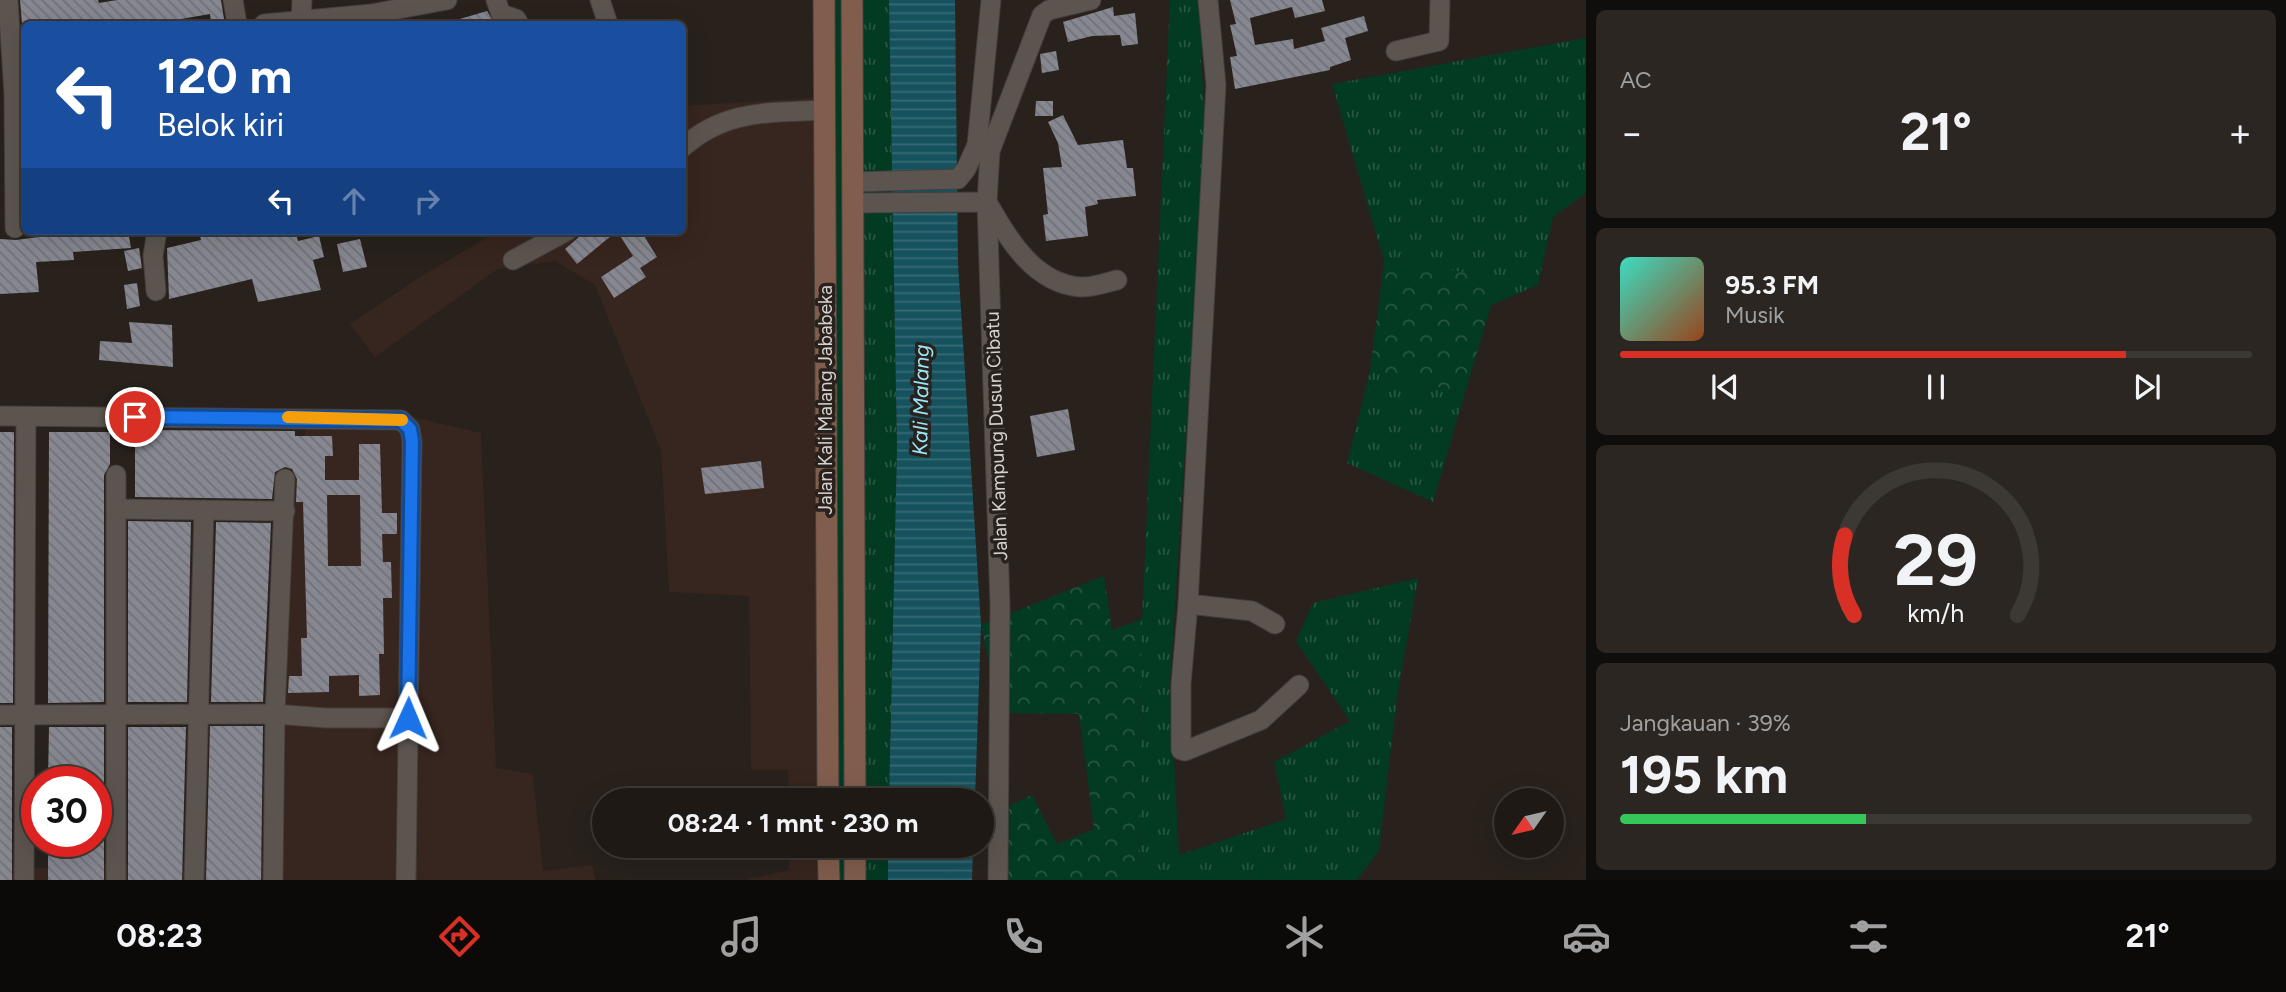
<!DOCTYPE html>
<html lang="id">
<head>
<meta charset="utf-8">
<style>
  body { margin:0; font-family:Figtree,sans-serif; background:#2b2622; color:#f1f3f6; height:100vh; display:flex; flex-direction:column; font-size:26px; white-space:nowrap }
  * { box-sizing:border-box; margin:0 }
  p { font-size:23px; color:#a1a0a0 }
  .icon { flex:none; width:38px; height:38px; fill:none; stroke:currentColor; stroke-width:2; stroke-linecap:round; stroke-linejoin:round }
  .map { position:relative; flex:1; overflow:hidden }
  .sheet { display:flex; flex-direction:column; gap:10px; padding:10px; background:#100e0c; width:700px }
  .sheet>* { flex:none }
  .banner { position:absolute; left:21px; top:21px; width:665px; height:214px; border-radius:10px; box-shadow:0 7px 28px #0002,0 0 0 2px #3c3834; background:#1a4fa0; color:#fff; overflow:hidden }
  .needle { width:46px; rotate:236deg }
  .tools { position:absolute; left:1494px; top:788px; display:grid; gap:14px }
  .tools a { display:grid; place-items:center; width:70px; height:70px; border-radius:50%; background:#1e1915; box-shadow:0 7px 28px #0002,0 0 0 2px #3c3834; font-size:35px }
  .speed { position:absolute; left:21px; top:766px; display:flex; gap:14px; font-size:35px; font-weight:700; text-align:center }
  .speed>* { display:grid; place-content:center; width:91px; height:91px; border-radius:50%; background:#1e1915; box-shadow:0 7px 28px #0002,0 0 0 2px #3c3834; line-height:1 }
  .speed .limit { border:10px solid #d22; background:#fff; color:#111 }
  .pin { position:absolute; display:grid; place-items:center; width:60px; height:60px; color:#fff; margin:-30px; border:4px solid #fff; border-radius:50%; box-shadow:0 2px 7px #0007 }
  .me { position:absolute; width:77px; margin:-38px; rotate:1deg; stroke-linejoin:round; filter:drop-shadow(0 0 5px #0008) }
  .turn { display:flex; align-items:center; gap:24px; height:147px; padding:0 21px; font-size:32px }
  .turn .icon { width:91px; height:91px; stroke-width:2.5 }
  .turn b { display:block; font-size:49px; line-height:60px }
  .lanes { display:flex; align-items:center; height:66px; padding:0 21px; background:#0003; justify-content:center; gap:35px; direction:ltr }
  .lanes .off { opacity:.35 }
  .big { font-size:52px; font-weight:700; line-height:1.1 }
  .sheet .card { flex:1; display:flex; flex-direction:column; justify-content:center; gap:10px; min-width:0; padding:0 24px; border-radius:10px; background:#2b2622 }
  .sheet .dial { align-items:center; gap:0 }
  .dial svg { height:182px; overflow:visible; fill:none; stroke:#3c3834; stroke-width:7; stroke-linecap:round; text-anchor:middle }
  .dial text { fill:#f1f3f6; stroke:none }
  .song { display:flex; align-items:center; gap:21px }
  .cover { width:84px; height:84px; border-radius:10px; background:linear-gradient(135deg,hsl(170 70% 55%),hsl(20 70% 35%)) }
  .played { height:7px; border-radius:4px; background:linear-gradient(90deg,#d93025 80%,#3c3834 80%) }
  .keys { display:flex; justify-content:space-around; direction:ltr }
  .heat { display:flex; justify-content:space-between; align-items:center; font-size:38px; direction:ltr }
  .charge { height:10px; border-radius:5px; background:linear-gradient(90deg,#34c759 39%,#3c3834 0) }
  .trip { position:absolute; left:592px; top:788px; width:402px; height:70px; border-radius:35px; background:#1e1915; box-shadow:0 7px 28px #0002,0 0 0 2px #3c3834; font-weight:700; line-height:70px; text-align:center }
  .dock { display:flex; height:112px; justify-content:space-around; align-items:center; background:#0c0a08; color:#a1a0a0 }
  .dock .icon { width:49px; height:49px }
  .dock .current { color:#d93025 }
  .dock b { font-size:32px; color:#f1f3f6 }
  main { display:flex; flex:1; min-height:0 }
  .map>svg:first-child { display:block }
</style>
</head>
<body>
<main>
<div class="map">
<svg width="1586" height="880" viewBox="0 0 1586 880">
  <defs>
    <pattern id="grass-tufts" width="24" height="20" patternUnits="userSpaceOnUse" patternTransform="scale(1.75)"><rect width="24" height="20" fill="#033a22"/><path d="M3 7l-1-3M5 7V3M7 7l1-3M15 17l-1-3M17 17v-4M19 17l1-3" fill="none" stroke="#275641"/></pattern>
    <pattern id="forest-crowns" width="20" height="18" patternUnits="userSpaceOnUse" patternTransform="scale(1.75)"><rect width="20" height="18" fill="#033a22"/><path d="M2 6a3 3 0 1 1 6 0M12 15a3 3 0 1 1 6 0" fill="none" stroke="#275641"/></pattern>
    <pattern id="water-rules" width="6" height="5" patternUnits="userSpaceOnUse" patternTransform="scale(1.75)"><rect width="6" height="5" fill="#16525e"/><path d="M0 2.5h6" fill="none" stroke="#376a74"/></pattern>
    <pattern id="building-back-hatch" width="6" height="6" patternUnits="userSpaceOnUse" patternTransform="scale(1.75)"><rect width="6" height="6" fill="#868790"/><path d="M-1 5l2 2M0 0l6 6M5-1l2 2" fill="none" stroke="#717177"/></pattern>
  </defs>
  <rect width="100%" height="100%" fill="#28211c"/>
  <g fill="#37251f">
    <path d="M 824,97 L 827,800 L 789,800 L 788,770 L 751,770 L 749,596 L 669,592 L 661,450 L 595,285 L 555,261 L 498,269 L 375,357 L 350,324 L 418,278 L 498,231 L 682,231 L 683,106 Z"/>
    <path d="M 314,413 L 408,416 L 481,433 L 496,768 L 533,774 L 543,871 L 592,865 L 596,880 L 0,880 L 0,870 L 278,856 L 295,477 L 299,472 L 305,431 Z"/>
    <path d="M 789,845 L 827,845 L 827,880 L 745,880 L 789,870 Z"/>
  </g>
  <g fill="url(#grass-tufts)">
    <path d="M 824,0 L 889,0 L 897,448 L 889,800 L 828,800 Z"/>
    <path d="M 1170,0 L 1208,0 L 1201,61 L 1206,123 L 1170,683 L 1179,855 L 1286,819 L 1274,762 L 1350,721 L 1296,641 L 1313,603 L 1418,578 L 1397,697 L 1379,850 L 1357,880 L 1138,880 L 1142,619 Z"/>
    <path d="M 1586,38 L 1586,193 L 1553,217 L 1538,285 L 1491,305 L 1485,275 L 1384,261 L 1332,84 Z"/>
    <path d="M 1370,371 L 1465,393 L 1433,502 L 1347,463 Z"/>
    <rect x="828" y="845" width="60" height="35"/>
  </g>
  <g fill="url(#forest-crowns)">
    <path d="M 1384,261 L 1486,275 L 1491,305 L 1465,393 L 1370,371 Z"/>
    <path d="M 1104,576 L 1112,630 L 1142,619 L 1138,880 L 998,880 L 996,812 L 1032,795 L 1057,844 L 1094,829 L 1079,714 L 1000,713 L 981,625 Z"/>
  </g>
  <g fill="url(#water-rules)">
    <path d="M 889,0 L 955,0 L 958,263 L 981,625 L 975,800 L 889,800 L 897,448 Z"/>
    <path d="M 888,845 L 973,845 L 972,880 L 888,880 Z"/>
  </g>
  <g fill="url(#building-back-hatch)" fill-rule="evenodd">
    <path d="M 20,0 L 98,0 L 99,3 L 117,0 L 221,0 L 224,19 L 211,21 L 210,14 L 152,24 L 22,24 Z"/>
    <path d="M 1230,0 L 1322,0 L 1325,11 L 1295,18 L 1292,7 L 1250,18 L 1255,45 L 1293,39 L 1294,49 L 1325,41 L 1321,28 L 1364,16 L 1368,31 L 1345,38 L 1351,60 L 1330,67 L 1330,70 L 1235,89 L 1230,57 L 1237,56 L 1230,25 L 1236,24 Z"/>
    <path d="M 1113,7 L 1114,16 L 1135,13 L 1138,44 L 1122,46 L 1120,35 L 1092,36 L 1068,42 L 1063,22 Z"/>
    <path d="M 487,11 L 495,24 L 453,24 L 453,21 Z"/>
    <path d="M 1056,51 L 1059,70 L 1042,73 L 1040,54 Z"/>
    <path d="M 1036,101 L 1053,101 L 1053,116 L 1035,116 Z"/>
    <path d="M 1063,115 L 1078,145 L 1123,140 L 1127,168 L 1133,168 L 1136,196 L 1097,200 L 1098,204 L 1085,207 L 1088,236 L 1046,241 L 1043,215 L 1048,214 L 1043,168 L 1062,167 L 1058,143 L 1048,122 Z"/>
    <path d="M 85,231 L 128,231 L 131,248 L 73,252 L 74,260 L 36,262 L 39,292 L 0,294 L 0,239 L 16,240 Z"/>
    <path d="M 199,231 L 295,231 L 298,241 L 319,236 L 324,257 L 313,260 L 321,290 L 258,302 L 252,279 L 169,299 L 167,248 L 201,240 Z"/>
    <path d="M 586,231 L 641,231 L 657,257 L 640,268 L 646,277 L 614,298 L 601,277 L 633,256 L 617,231 L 577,264 L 565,249 Z"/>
    <path d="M 360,239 L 367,267 L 343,272 L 337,244 Z"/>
    <path d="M 139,248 L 142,268 L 128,271 L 124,251 Z"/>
    <path d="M 137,283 L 140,306 L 127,309 L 124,285 Z"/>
    <path d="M 129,322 L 172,325 L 173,367 L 99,360 L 100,341 L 132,343 Z"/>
    <path d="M 1068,409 L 1075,450 L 1037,457 L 1030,416 Z"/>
    <path d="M 135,430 L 295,431 L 295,436 L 332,436 L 333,456 L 325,456 L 325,480 L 359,480 L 359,444 L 380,444 L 382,513 L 397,513 L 397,534 L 382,534 L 383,562 L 391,562 L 392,598 L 383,598 L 384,654 L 379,654 L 380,695 L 359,696 L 359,675 L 329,676 L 329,692 L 288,693 L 289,676 L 302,676 L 301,638 L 307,638 L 303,502 L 296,502 L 297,479 L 292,469 L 285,467 L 275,472 L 272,499 L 135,497 ZM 327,495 L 360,495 L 361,566 L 328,566 Z"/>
    <path d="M 0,432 L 14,432 L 13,703 L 0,703 Z"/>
    <path d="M 49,432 L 110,432 L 110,464 L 104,475 L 104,702 L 48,703 Z"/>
    <path d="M 761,461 L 764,488 L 705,494 L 701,468 Z"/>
    <path d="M 128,521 L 191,522 L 187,702 L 128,702 Z"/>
    <path d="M 216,522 L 271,523 L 263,702 L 211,702 Z"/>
    <path d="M 210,726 L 263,726 L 261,880 L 206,880 Z"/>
    <rect x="0" y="727" width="12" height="153"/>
    <path d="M 49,727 L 104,727 L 104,880 L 48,880 L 48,842 L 96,842 L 96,782 L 48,782 Z"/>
    <path d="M 128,727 L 186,727 L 182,880 L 128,880 Z"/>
  </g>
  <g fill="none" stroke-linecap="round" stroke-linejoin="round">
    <defs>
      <g id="minor">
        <path d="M 8,0 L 14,94 L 15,228"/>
        <path d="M 233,0 L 237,24"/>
        <path d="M 496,0 L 501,14 L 516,19 L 519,24"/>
        <path d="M 600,0 L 608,24"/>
        <path d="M 991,0 L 977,145 L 990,151 L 987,202 L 1000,605 L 998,880"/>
        <path d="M 1208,0 L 1216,85 L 1188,604 L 1181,684 L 1181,750 L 1185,751 L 1261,720 L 1299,685"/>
        <path d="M 301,21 L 302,1"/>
        <path d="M 264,24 L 371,14 L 447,0"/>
        <path d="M 1396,51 L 1439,41 L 1440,0"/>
        <path d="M 682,148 C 725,109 769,113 824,110"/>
        <path d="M 990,151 L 1042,15 L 1049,10 L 1091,0"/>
        <path d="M 852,182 L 958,179 L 966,169 L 977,145"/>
        <path d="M 853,203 L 987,202 C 1008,238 1033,283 1080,287 C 1091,288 1106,283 1117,280"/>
        <path d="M 513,260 L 567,231"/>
        <path d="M 156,291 L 153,256 L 157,231"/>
        <path d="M 0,416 L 401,420 L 410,429 L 412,441 L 406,880"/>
        <path d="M 116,475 L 116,880"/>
        <path d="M 116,509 L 285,511"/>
        <path d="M 1188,604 L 1252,611 L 1275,624"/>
        <path d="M 0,715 L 275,714 L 326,718 L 408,718"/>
        <path d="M 24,880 L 26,417"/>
        <path d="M 194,880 L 204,510"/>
        <path d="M 273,880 L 275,714 L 285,479"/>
      </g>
      <g id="secondary">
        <path d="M 824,0 L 828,800"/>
        <path d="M 852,0 L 855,800"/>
        <path d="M 828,845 L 829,880"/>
        <path d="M 855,845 L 855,880"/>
      </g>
    </defs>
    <use href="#minor" stroke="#443e3b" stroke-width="21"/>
    <use href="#secondary" stroke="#443e3b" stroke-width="23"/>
    <use href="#minor" stroke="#5c544f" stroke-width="19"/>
    <use href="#secondary" stroke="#805d4d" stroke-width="21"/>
  </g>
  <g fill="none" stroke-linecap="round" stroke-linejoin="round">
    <defs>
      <path id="route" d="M 135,417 L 401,420 L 410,429 L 412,441 L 408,718"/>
    </defs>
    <use href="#route" stroke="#114b97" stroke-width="18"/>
    <use href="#route" stroke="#1a73e8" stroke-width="12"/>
    <path stroke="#f59e0b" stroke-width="12" d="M 288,417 L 402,420"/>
  </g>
  <g text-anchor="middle" stroke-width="7" stroke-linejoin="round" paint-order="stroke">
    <g font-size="19" fill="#d7d2cf" stroke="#28211c">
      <text transform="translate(825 400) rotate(-90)" y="7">Jalan Kali Malang Jababeka</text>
      <text transform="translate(996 436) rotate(-92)" y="7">Jalan Kampung Dusun Cibatu</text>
    </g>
    <g font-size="21" font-style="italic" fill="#99e6f9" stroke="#28211c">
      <text transform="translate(921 400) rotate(-89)" y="7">Kali Malang</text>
    </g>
  </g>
</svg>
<div class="tools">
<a><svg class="needle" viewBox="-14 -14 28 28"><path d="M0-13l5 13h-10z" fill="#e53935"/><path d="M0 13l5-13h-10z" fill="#a1a0a0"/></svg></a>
</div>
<div class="speed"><div class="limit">30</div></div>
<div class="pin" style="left:135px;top:417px;background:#d93025"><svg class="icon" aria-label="arrive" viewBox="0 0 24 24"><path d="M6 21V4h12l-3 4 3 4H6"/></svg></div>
<svg class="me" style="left:408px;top:718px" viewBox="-20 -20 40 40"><path d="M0-17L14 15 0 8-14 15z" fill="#1a73e8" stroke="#fff" stroke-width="4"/></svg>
<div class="trip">08:24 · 1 mnt · 230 m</div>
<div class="banner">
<div class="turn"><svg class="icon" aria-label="left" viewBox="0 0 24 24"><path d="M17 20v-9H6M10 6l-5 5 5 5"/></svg><div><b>120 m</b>Belok kiri</div></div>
<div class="lanes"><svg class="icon" aria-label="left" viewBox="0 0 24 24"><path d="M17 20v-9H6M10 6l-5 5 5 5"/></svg><svg class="icon off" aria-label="ahead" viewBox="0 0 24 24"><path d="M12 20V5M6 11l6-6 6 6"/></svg><svg class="icon off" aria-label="right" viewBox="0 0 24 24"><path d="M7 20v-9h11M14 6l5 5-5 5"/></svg></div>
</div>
</div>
<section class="sheet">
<div class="card"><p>AC</p>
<div class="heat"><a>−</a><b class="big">21°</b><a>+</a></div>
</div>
<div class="card">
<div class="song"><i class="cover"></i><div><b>95.3 FM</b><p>Musik</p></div></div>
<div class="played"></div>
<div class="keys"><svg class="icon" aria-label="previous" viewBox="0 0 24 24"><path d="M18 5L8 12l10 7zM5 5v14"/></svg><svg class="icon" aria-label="pause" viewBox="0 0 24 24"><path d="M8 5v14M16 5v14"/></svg><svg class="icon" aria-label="next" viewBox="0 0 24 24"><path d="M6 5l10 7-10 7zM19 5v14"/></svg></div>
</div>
<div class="card dial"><svg viewBox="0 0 100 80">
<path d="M14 69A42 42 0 1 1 86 69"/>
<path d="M14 69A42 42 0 0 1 10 34" stroke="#d93025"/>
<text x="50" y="56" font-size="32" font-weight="700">29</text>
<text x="50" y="72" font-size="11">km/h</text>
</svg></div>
<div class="card"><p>Jangkauan · 39%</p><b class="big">195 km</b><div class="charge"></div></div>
</section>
</main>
<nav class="dock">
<b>08:23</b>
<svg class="icon current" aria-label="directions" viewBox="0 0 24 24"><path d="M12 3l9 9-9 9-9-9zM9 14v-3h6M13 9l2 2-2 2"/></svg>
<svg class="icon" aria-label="music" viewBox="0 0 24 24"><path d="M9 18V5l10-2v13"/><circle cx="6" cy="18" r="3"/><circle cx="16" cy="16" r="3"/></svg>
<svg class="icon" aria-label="phone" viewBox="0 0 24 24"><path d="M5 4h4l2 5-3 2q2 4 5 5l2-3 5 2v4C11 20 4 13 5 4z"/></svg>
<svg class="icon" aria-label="climate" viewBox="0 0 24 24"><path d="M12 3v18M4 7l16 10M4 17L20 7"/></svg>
<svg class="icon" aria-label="car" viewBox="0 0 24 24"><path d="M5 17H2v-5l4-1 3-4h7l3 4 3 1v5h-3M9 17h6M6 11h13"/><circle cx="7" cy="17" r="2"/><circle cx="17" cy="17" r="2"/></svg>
<svg class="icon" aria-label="filters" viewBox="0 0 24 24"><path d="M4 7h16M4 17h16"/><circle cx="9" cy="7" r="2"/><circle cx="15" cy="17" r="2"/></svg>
<b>21°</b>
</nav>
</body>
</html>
